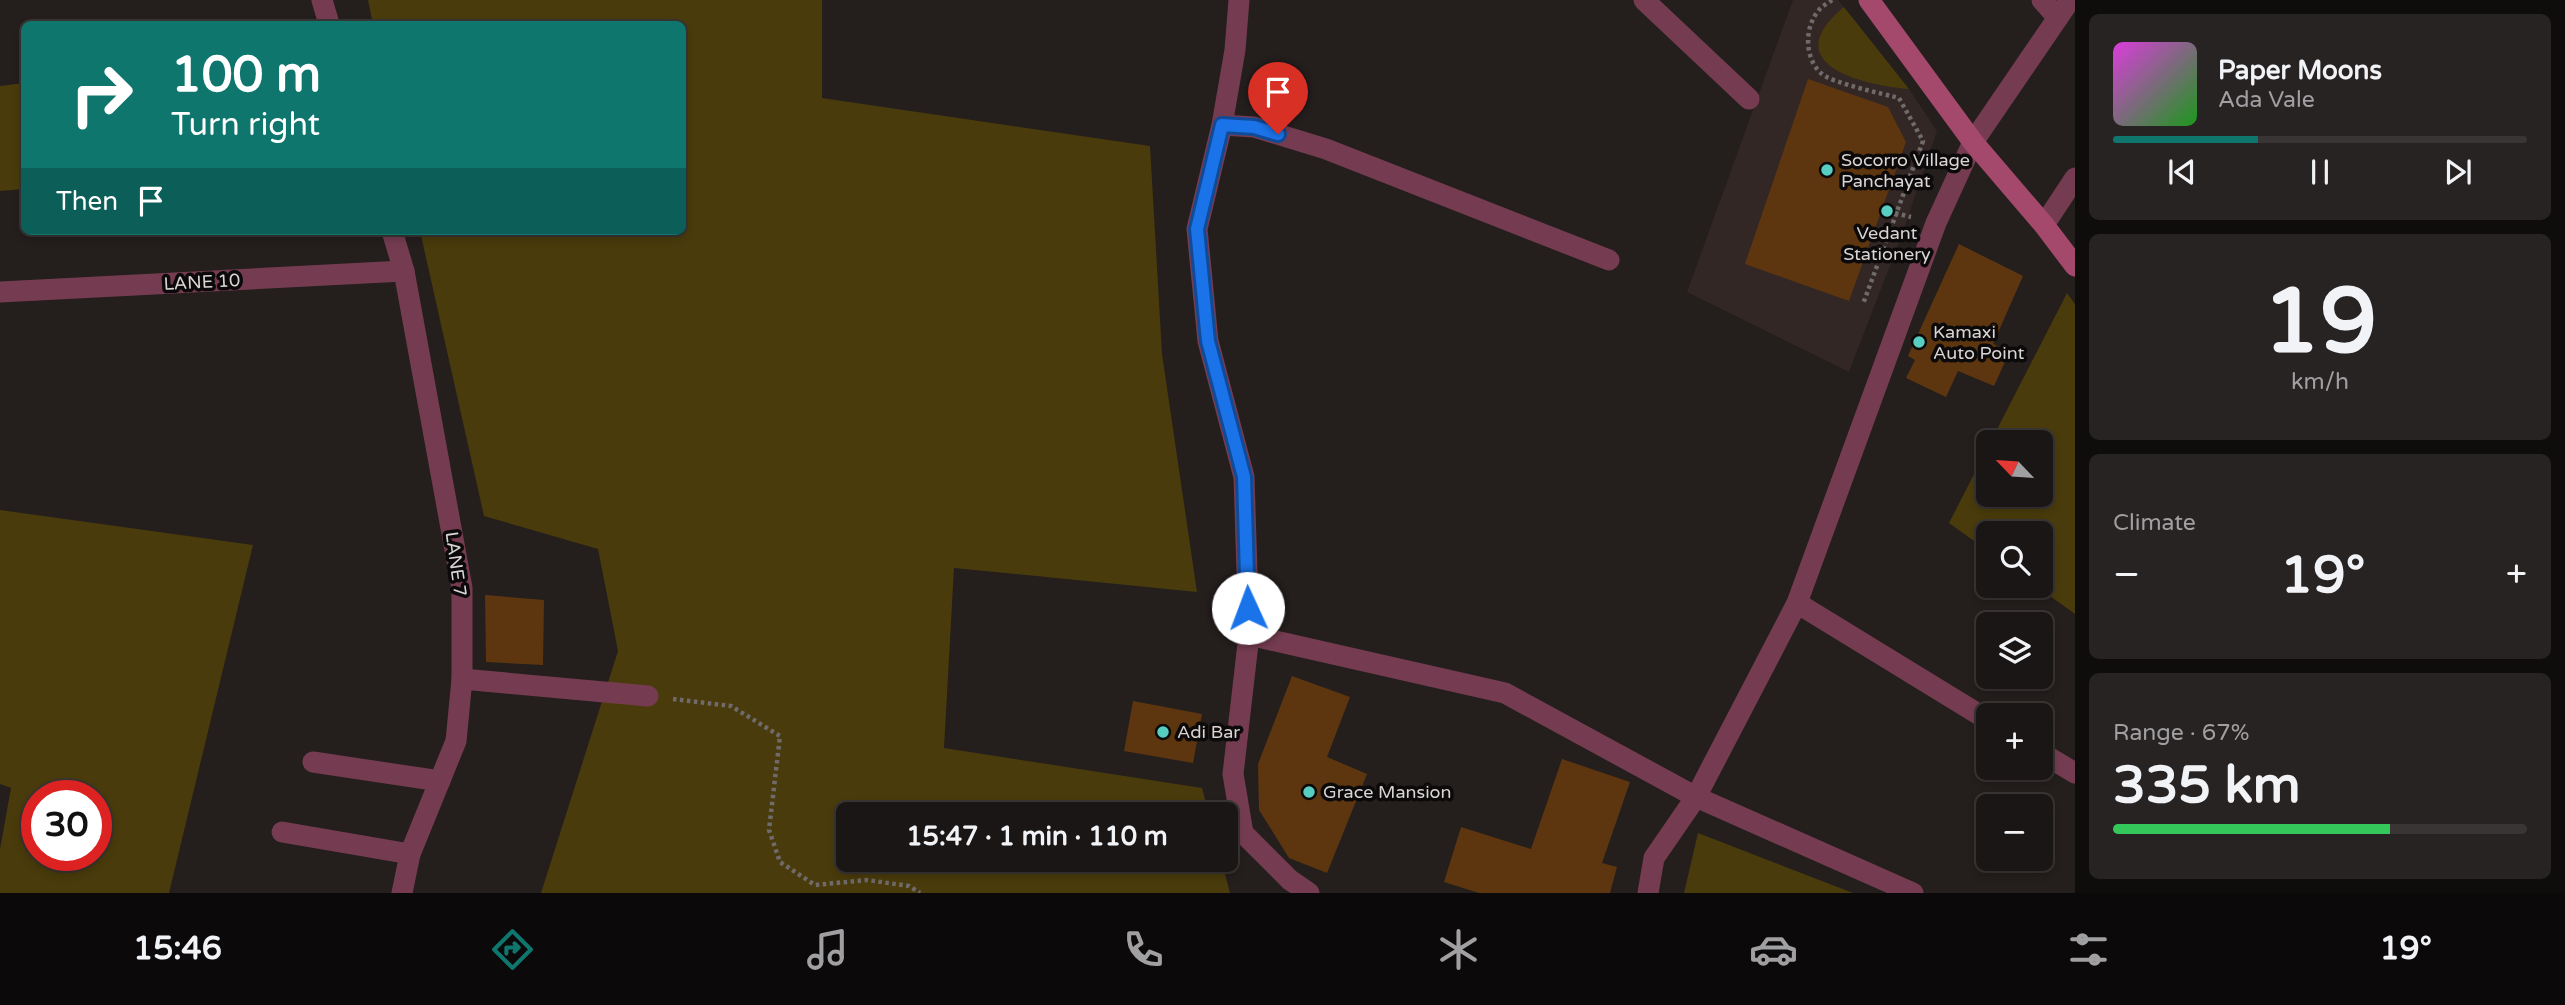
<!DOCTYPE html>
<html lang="en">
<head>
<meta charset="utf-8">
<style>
  body { margin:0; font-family:"Varela Round",sans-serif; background:#282323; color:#f1f3f6; height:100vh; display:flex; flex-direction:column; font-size:26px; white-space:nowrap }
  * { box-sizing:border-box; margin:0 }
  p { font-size:23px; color:#a09fa1 }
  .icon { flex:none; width:38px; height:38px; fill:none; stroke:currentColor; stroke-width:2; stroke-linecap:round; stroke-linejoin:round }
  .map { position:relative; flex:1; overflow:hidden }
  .sheet { display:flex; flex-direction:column; gap:14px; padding:14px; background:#0f0c0c; width:490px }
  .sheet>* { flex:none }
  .top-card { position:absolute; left:21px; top:21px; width:665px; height:214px; border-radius:10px; box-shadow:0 4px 10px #0003,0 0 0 2px #393535; background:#0f766e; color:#fff; overflow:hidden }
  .needle { width:46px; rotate:295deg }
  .tools { position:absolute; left:1976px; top:430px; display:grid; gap:14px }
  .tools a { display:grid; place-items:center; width:77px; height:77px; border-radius:10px; background:#1b1616; box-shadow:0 4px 10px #0003,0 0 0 2px #393535; font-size:35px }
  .speed { position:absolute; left:21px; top:780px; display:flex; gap:14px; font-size:35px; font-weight:700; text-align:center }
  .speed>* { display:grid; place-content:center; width:91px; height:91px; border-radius:50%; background:#1b1616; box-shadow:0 4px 10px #0003,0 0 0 2px #393535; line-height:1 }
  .speed .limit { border:10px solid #d22; background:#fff; color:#111 }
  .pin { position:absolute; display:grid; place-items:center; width:60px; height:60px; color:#fff; margin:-72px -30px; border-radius:50% 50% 50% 0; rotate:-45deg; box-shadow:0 0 7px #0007 }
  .pin .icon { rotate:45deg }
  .me { position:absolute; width:77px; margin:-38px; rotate:358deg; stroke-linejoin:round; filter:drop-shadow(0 0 5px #0008) }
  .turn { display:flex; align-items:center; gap:24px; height:147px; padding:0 35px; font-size:32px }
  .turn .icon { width:91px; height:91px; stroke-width:2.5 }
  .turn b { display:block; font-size:49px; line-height:60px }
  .then { display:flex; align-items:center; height:66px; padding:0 35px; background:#0003; gap:14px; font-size:26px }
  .big { font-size:52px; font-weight:700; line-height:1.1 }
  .sheet .tile { flex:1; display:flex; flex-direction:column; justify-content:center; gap:10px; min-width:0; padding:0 24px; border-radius:10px; background:#282323 }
  .sheet .dial { align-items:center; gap:0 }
  .dial b { font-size:91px; line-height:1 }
  .song { display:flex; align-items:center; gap:21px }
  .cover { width:84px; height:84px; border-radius:10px; background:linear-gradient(135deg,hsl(300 70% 55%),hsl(120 70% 35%)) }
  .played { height:7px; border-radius:4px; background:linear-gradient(90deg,#0f766e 35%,#393535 35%) }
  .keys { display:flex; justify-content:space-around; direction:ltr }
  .heat { display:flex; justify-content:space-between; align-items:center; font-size:38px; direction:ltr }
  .charge { height:10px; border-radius:5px; background:linear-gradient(90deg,#34c759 67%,#393535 0) }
  .trip { position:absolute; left:836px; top:802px; width:402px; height:70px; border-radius:10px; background:#1b1616; box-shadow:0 4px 10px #0003,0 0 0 2px #393535; font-weight:700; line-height:70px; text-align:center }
  .dock { display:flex; height:112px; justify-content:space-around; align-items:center; background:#0b0909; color:#a09fa1 }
  .dock .icon { width:49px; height:49px }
  .dock .selected { color:#0f766e }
  .dock b { font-size:32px; color:#f1f3f6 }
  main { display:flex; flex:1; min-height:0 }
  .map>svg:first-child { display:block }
</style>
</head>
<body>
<main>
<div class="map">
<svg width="2075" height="893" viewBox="0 0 2075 893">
  <rect width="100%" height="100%" fill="#241e1d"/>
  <path fill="#322725" d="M 1793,0 L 1838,0 L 1909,89 L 1937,131 L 1904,229 L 1849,372 L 1687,292 Z"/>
  <g fill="#493b0b" fill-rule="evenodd">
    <path d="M 368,0 L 822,0 L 822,98 L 1150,146 L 1162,354 L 1197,592 L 954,568 L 944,748 L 1202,788 L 1209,814 L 849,814 L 849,859 L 1221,859 L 1230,893 L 541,893 L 618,651 L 598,549 L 484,516 L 420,231 L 682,231 L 682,24 L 373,24 Z"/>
    <path d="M 1844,7 L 1909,89 C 1862,85 1775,64 1844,7 Z"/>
    <path d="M 24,83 L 24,189 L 0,191 L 0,86 Z"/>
    <path d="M 2067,293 L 2075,304 L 2075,614 L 2036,586 L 2040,586 L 2040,534 L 1988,534 L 1988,551 L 1949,523 L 1988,447 L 1988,495 L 2040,495 L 2040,443 L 1990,443 Z"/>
    <path d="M 0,510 L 253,545 L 169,893 L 0,893 L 0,849 L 11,788 L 0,784 ZM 96,796 L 96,856 L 37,856 L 37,796 Z"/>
    <path d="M 1698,833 L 1853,893 L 1684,893 Z"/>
  </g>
  <g fill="#5d360f">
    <path d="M 1808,79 L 1888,107 L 1906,142 L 1849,301 L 1745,264 Z"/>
    <path d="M 1959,244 L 2023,276 L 1993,344 L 2010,351 L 1994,386 L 1958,371 L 1946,397 L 1906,378 L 1915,360 L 1908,356 Z"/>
    <path d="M 485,595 L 544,600 L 543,665 L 486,662 Z"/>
    <path d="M 1292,676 L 1350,697 L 1327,757 L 1367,774 L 1327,873 L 1289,858 L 1259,810 L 1258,764 Z"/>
    <path d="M 1133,701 L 1202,714 L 1193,763 L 1124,751 Z"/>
    <path d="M 1562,759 L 1630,782 L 1602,863 L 1617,867 L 1610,893 L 1479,893 L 1444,882 L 1461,827 L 1531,849 Z"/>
  </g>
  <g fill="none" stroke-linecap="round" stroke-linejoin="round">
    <g stroke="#706b6a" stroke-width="4.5" stroke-dasharray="3.5 3.5" stroke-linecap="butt">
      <path d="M 1832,0 C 1828,3 1822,6 1819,10 C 1804,27 1804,59 1822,74 C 1832,83 1884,94 1899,98 L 1923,141 L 1863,304"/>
      <path d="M 1895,213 L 1911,217"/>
      <path d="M 673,699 L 731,706 L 780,736 L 769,830 L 780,862 L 815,885 L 867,880 L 909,886 L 920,893"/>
    </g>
    <g stroke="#753c51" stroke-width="21">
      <path d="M 322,0 L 329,24"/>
      <path d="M 1239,0 L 1235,50 L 1222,125 L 1197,229 L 1208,341 L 1244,477 L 1249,635 L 1233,774 L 1243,833 L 1290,880 L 1309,893"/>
      <path d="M 1644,0 L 1749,99"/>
      <path d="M 2042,0 L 2058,18"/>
      <path d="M 1222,125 L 1254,127 L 1326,149 L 1609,260"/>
      <path d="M 2044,225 L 2075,178"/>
      <path d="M 392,231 L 404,271 L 462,588 L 462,679 L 456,741 L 410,854 L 402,893"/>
      <path d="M 0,292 L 404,271"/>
      <path d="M 1797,603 L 1988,720"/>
      <path d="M 1249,635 L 1505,693 L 1696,797 L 1913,893"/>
      <path d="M 462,679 L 648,696"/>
      <path d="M 2040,752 L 2075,773"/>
      <path d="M 313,762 L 440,781"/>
      <path d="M 282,832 L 410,854"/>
      <path d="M 1648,893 L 1654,858 L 1696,797 L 1797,603 L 1936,223 L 1973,142 L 2070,0"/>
    </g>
    <path stroke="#a4496c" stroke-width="21" d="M 1869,0 L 1973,142 L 2044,225 L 2075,266"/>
  </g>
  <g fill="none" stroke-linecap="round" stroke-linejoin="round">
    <defs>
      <path id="route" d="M 1248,608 L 1244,477 L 1208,341 L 1197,229 L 1222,125 L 1254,127 L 1278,134"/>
    </defs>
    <use href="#route" stroke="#114b97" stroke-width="18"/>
    <use href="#route" stroke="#1a73e8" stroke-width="12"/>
  </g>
  <g fill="#57cec1" stroke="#0b0909" stroke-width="2.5">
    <circle cx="1827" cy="170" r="7"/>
    <circle cx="1887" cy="211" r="7"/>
    <circle cx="1919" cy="342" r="7"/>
    <circle cx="1163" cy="732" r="7"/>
    <circle cx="1309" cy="792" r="7"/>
  </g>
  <g text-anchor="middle" stroke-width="7" stroke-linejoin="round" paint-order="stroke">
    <g font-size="18" fill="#d9d5d4" stroke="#0b0909" text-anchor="start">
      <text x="1841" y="166">Socorro Village<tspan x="1841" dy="21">Panchayat</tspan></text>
      <text x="1887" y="239" text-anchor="middle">Vedant<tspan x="1887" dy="21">Stationery</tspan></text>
      <text x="1933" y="338">Kamaxi<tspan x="1933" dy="21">Auto Point</tspan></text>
      <text x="1177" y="738">Adi Bar</text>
      <text x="1323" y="798">Grace Mansion</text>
    </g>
    <g font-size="18" fill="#d9d5d4" stroke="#0b0909">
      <text transform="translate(202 282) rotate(-3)" y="6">LANE 10</text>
      <text transform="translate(456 564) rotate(82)" y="6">LANE 7</text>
    </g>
  </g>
</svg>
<div class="tools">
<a><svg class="needle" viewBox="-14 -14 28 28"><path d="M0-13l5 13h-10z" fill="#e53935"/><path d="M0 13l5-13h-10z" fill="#a09fa1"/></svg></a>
<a><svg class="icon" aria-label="search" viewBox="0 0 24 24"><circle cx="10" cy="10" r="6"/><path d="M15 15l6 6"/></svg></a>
<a><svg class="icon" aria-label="layers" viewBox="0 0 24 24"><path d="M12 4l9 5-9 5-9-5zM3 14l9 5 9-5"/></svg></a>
<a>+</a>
<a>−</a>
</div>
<div class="speed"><div class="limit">30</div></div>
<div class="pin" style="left:1278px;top:134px;background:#d93025"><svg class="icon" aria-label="arrive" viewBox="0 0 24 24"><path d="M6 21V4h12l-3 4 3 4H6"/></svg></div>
<svg class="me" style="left:1248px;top:608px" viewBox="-20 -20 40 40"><circle r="19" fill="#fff"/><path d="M0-13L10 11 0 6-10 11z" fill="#1a73e8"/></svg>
<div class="trip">15:47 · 1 min · 110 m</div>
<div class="top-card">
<div class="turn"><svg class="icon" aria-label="right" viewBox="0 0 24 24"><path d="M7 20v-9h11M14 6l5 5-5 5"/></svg><div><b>100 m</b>Turn right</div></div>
<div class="then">Then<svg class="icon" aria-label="arrive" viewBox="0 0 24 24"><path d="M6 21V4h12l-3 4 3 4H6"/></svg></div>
</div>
</div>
<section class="sheet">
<div class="tile">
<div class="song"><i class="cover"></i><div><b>Paper Moons</b><p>Ada Vale</p></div></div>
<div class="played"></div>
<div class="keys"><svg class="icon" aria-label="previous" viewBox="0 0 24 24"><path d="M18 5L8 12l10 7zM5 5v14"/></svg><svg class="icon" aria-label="pause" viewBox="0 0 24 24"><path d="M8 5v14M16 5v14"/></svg><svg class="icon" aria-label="next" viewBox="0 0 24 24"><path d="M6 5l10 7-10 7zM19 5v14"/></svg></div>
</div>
<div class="tile dial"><b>19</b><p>km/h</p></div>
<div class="tile"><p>Climate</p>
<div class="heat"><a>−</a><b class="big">19°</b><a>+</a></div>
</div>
<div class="tile"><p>Range · 67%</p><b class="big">335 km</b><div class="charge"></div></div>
</section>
</main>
<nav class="dock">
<b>15:46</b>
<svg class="icon selected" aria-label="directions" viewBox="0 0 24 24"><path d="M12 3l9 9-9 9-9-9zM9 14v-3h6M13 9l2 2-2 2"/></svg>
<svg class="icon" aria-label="music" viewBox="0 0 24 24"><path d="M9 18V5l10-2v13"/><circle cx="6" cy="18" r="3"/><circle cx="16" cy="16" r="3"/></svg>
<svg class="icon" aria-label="phone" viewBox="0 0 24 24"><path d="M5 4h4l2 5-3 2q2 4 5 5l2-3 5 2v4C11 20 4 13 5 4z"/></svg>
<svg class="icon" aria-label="climate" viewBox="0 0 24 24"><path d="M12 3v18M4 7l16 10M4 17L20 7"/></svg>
<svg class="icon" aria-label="car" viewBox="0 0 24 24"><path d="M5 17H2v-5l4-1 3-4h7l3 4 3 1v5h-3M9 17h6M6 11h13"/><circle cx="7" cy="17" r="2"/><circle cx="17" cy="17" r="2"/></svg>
<svg class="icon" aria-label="filters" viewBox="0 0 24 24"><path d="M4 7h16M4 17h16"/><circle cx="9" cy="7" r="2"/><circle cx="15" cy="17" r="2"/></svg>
<b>19°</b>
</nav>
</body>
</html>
